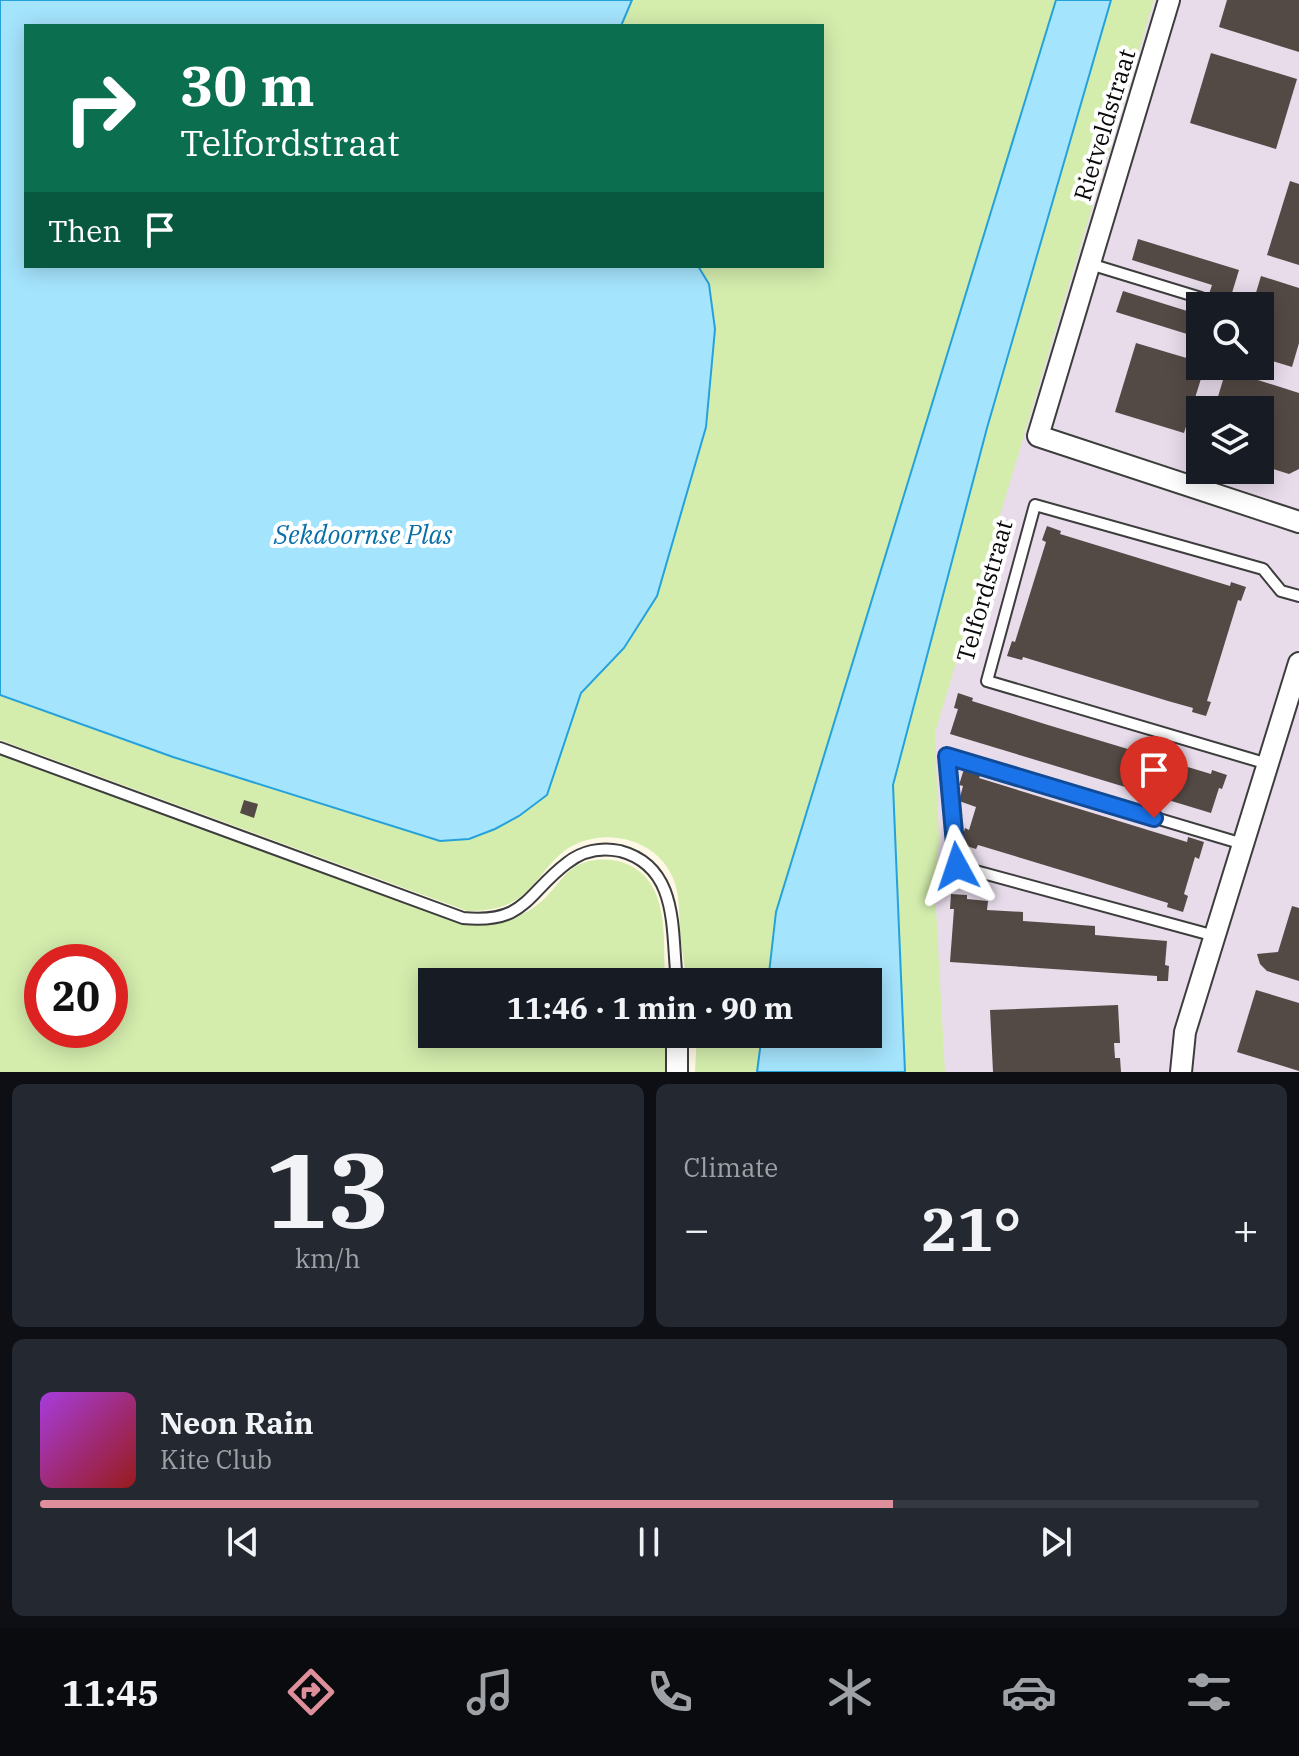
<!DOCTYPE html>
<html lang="en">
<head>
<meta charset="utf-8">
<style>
  body { margin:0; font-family:"IBM Plex Serif",serif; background:#242831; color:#f1f3f6; height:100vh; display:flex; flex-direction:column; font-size:30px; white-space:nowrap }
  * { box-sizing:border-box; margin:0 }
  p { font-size:26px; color:#9ea1a6 }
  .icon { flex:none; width:44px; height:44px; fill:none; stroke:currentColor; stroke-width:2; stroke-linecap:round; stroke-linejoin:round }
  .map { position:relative; height:1072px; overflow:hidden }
  .panel { display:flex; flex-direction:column; gap:12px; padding:12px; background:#0d0f14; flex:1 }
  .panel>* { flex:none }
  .hud { position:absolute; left:24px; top:24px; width:800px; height:244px; border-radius:0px; box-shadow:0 4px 20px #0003; background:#0b6e4f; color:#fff; overflow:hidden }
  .tools { position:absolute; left:1186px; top:292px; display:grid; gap:16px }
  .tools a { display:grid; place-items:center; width:88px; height:88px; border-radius:0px; background:#171b24; box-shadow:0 4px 20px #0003; font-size:40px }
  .speed { position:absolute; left:24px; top:944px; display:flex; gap:16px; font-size:40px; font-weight:700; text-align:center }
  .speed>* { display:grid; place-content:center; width:104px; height:104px; border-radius:50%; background:#171b24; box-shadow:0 4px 20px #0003; line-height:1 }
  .speed .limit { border:12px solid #d22; background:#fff; color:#111 }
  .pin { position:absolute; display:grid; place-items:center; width:68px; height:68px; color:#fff; margin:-82px -34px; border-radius:50% 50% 50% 0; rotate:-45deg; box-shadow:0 0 8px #0007 }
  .pin .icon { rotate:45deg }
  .me { position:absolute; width:88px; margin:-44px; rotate:355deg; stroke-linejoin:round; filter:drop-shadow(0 0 6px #0008) }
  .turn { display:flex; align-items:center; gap:28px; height:168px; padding:0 24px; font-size:36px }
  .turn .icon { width:104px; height:104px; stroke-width:2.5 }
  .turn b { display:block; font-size:56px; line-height:68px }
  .then { display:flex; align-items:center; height:76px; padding:0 24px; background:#0003; gap:16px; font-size:30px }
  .big { font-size:60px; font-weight:700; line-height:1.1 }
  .panel .card { flex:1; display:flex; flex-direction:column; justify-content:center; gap:12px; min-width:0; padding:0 28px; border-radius:12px; background:#242831 }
  .panel .dial { align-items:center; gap:0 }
  .dial b { font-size:104px; line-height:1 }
  .song { display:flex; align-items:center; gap:24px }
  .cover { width:96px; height:96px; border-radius:12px; background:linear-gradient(135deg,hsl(280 70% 55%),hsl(0 70% 35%)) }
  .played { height:8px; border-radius:4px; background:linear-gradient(90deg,#de8f9c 70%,#363941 70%) }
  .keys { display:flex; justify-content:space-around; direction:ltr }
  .heat { display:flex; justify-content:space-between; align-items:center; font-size:44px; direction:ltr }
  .panel .tiles { flex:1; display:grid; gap:12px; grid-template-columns:1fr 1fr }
  .card:last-child { grid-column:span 2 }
  .trip { position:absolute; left:418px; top:968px; width:464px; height:80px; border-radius:0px; background:#171b24; box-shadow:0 4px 20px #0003; font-weight:700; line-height:80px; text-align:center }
  .tabs { display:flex; height:128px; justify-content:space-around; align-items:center; background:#090b0e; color:#9ea1a6 }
  .tabs .icon { width:56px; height:56px }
  .tabs .on { color:#de8f9c }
  .tabs b { font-size:36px; color:#f1f3f6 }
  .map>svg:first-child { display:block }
</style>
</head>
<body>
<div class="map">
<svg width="1299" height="1072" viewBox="0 0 1299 1072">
  <rect width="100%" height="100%" fill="#fff8e7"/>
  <path fill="#e8dceb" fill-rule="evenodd" d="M 1141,0 L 1299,0 L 1299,1072 L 921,1072 L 906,784 ZM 1200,306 L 1260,306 L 1260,366 L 1200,366 ZM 1200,410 L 1260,410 L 1260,470 L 1200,470 Z"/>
  <g fill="#d4edad" fill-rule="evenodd">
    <path d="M 632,0 L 1056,0 L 776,912 L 768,982 L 688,982 C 684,966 682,949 680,933 C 679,916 680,894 673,878 C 656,837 601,826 567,849 C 548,862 538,884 519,898 C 503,909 485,911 467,911 L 0,740 L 0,695 L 173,757 L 240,778 L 469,839 L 519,816 L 568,729 L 582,693 L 624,648 L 657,596 L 706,427 L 715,329 L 709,284 L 698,266 L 822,266 L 822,26 L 621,26 Z"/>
    <path d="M 1111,0 L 1154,0 L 935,733 L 939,841 L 935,891 L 945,1072 L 905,1072 L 893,785 L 987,428 Z"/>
    <path d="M 0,755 L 467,925 C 496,927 525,918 546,897 C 556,887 564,873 576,866 C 588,859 605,858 618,861 C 672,875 663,939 665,982 L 432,982 L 432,1034 L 670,1034 L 669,1072 L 0,1072 ZM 42,962 L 110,962 L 110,1030 L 42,1030 Z"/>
    <path d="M 697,1034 L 762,1034 L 757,1072 L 695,1072 Z"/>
  </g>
  <g fill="#a5e4fd" stroke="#25a2db" stroke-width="2">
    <path d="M 0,0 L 632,0 L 621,26 L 26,26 L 26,266 L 698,266 L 709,284 L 715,329 L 706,427 L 657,596 L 624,648 L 581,693 L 547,795 L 519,816 L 495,829 L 469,839 L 440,841 L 173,757 L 0,695 Z"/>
    <path d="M 1056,0 L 1111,0 L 987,428 L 893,785 L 905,1072 L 757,1072 L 762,1034 L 868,1034 L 868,982 L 768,982 L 776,912 Z"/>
  </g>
  <g fill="#544a45">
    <path d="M 1227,0 L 1299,0 L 1299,52 L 1219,27 Z"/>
    <path d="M 1211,53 L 1297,79 L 1276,149 L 1190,123 Z"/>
    <path d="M 1290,181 L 1299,184 L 1299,265 L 1267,255 Z"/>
    <path d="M 1138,239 L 1239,270 L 1228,306 L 1205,306 L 1212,285 L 1132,260 Z"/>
    <path d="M 1261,276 L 1299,288 L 1299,343 L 1292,367 L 1260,357 L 1260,306 L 1252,306 Z"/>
    <path d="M 1123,291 L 1200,315 L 1200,338 L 1116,312 Z"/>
    <path d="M 1136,343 L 1200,362 L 1200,366 L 1205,366 L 1184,433 L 1115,412 Z"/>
    <path d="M 1226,370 L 1299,393 L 1299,469 L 1289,474 L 1260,465 L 1260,410 L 1214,410 Z"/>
    <path d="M 1047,526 L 1061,531 L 1060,534 L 1230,586 L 1231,582 L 1246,587 L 1241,601 L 1238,600 L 1207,701 L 1211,702 L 1206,716 L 1192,712 L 1193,708 L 1168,701 L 1023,657 L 1022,660 L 1007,656 L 1012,641 L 1015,642 L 1046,542 L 1042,540 Z"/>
    <path d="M 958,693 L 973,698 L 972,701 L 1048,725 L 1211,774 L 1212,770 L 1227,775 L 1222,789 L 1219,788 L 1211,813 L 950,734 L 958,709 L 954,708 Z"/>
    <path d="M 964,769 L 981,774 L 979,778 L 1187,842 L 1188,837 L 1204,842 L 1199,859 L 1195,857 L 1184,894 L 1188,896 L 1183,912 L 1167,907 L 1168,903 L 1087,878 L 978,845 L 976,849 L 960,844 L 965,828 L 969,830 L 976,807 L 959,801 L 963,786 L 959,785 Z"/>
    <path d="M 244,800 L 258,804 L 254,818 L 240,813 Z"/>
    <path d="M 951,894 L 967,895 L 967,899 L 988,901 L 987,910 L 1023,912 L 1023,921 L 1095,926 L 1095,935 L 1167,941 L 1165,965 L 1169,966 L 1168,981 L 1157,981 L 1157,976 L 950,962 L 954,909 L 950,909 Z"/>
    <path d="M 1292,906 L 1299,908 L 1299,981 L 1267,971 L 1260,964 L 1257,954 L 1278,952 Z"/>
    <path d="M 1256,990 L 1299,1003 L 1299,1071 L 1237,1052 Z"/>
    <path d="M 1118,1005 L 1120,1043 L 1114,1043 L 1115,1058 L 1120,1058 L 1121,1072 L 993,1072 L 990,1010 Z"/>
  </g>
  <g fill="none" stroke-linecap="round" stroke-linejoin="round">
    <defs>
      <g id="lane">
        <path d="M 1090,264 L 1201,298"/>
        <path d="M 0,748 L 463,918 C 526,924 526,894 567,863 C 582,851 601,847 620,851 C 680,867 671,931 677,981"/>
        <path d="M 1268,764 L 987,681 L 1035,505 L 1263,569 L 1281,591 L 1299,596"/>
        <path d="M 1215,936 L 957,866 L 947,756 L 1243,844"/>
      </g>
      <g id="street">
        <path d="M 1169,0 L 1038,436 L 1299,522"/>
        <path d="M 677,981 L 677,982"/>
        <path d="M 677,1072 L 677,1034"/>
        <path d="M 1181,1072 L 1185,1032 L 1299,663"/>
      </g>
    </defs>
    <use href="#lane" stroke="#3d3d3d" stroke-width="14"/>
    <use href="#street" stroke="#3d3d3d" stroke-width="24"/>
    <use href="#lane" stroke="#fff" stroke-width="10"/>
    <use href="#street" stroke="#fff" stroke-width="20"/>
  </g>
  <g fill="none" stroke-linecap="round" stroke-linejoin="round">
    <defs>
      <path id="route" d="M 957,866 L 947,756 L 1154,818"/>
    </defs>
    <use href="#route" stroke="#114b97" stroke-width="20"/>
    <use href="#route" stroke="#1a73e8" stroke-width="14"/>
  </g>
  <g text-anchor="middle" stroke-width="8" stroke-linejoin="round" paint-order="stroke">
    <g font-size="24" fill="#0a0a0a" stroke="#fff">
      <text transform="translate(1105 125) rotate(-73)" y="8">Rietveldstraat</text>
      <text transform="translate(985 591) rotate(-74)" y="8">Telfordstraat</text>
    </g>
    <g font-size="26" font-style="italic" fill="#086fa7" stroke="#fff">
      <text x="363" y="544">Sekdoornse Plas</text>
    </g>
  </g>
</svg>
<div class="tools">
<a><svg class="icon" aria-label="search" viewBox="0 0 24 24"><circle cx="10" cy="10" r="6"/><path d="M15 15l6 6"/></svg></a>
<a><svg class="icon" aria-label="layers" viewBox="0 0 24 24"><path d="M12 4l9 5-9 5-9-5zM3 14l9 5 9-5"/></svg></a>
</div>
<div class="speed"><div class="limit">20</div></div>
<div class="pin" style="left:1154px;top:818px;background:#d93025"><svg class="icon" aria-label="arrive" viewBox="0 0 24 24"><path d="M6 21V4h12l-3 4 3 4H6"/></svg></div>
<svg class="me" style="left:957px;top:866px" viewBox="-20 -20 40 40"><path d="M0-17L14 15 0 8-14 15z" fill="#1a73e8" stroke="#fff" stroke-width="4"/></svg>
<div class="trip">11:46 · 1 min · 90 m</div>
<div class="hud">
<div class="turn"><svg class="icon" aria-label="right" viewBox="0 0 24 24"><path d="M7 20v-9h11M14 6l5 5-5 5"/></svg><div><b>30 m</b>Telfordstraat</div></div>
<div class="then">Then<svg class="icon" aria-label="arrive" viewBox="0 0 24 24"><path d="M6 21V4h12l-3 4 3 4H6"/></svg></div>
</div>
</div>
<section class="panel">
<div class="tiles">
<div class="card dial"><b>13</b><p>km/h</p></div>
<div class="card"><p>Climate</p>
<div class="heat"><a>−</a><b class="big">21°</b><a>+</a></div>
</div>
<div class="card">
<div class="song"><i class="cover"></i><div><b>Neon Rain</b><p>Kite Club</p></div></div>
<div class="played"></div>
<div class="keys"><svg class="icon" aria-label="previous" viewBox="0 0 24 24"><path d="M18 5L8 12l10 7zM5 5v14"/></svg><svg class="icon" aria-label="pause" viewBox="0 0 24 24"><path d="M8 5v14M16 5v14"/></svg><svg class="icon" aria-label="next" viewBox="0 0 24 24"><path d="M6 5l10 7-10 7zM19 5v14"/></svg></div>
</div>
</div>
</section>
<nav class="tabs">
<b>11:45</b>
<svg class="icon on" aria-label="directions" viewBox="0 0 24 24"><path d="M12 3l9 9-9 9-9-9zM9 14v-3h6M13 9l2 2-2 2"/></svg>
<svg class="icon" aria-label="music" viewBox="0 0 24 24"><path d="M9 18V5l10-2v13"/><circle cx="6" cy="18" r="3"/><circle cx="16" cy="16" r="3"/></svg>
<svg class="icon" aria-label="phone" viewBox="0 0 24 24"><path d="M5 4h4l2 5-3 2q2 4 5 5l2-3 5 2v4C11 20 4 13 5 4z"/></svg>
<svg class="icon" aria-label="climate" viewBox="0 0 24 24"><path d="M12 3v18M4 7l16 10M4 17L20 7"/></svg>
<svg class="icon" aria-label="car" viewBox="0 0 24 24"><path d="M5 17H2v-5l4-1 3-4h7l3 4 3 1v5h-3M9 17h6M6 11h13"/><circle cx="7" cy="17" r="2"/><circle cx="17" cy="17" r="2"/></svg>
<svg class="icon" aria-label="filters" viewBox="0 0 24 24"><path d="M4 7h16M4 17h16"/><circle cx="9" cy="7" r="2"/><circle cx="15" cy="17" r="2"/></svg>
</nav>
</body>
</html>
